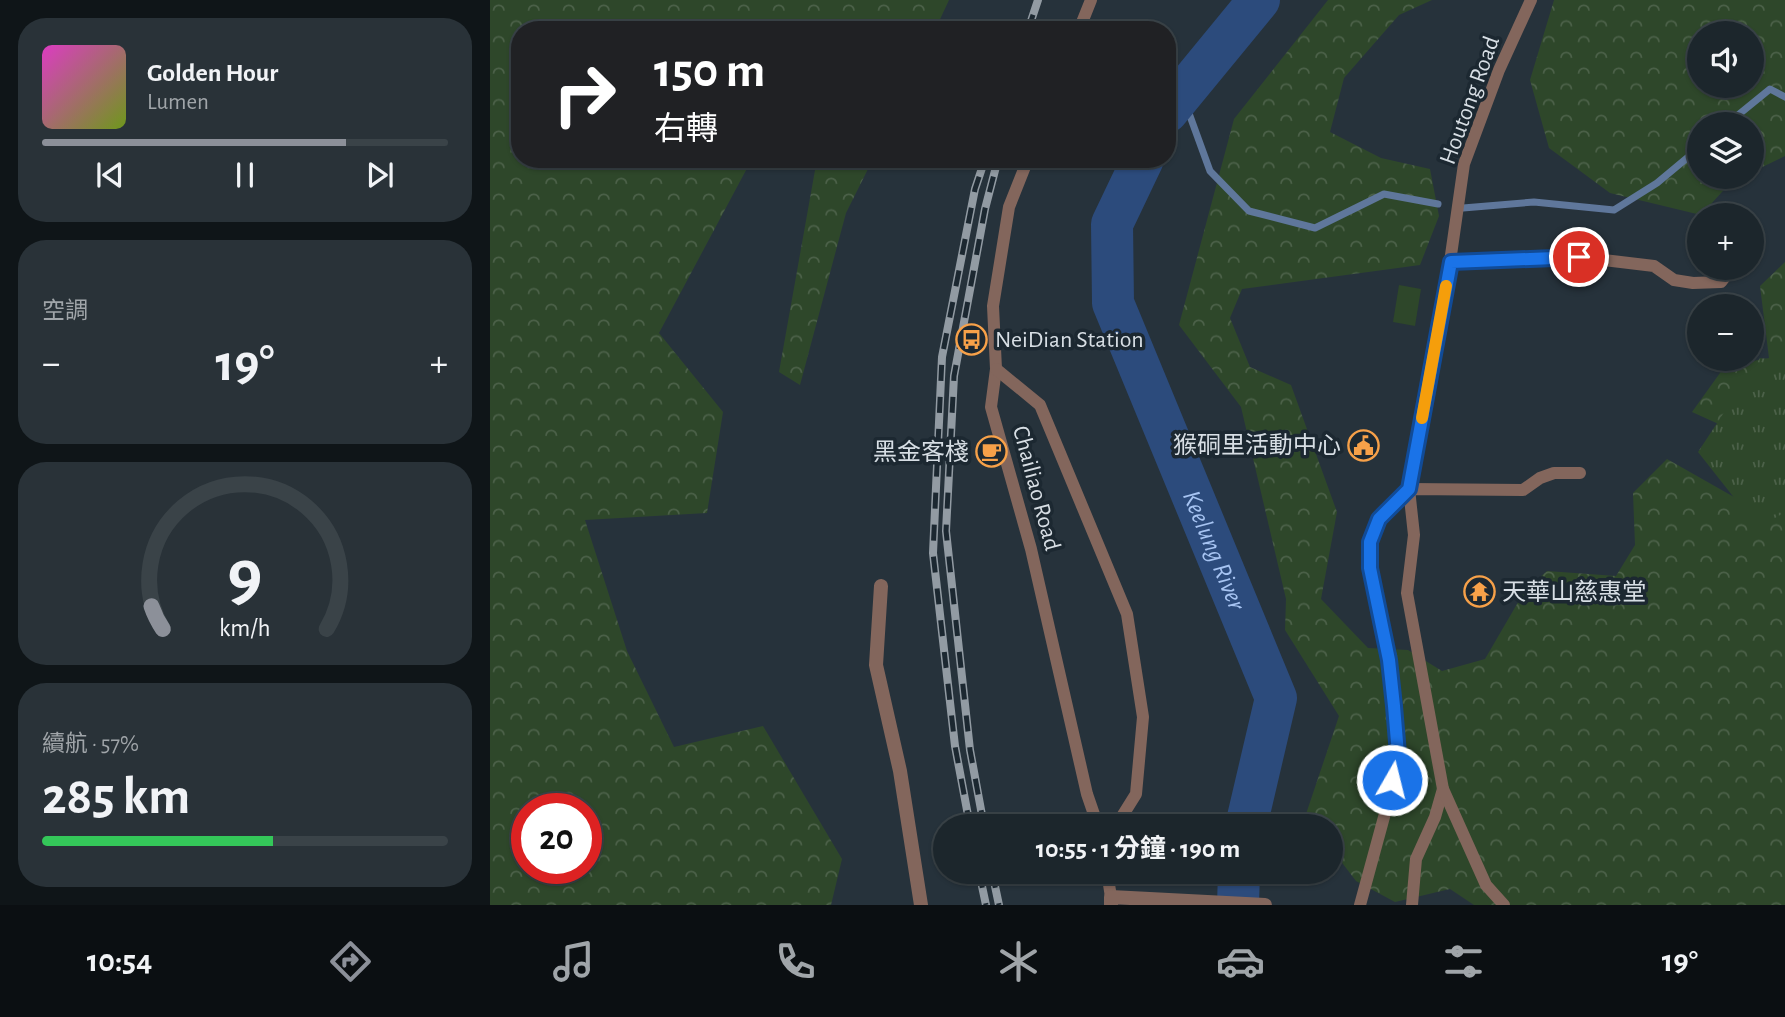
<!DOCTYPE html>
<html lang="zh-TW">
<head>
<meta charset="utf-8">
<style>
  body { margin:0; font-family:"Alegreya Sans","Noto Sans TC",sans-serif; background:#293238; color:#f1f3f6; height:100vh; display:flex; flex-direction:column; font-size:26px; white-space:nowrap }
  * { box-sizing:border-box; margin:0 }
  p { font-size:23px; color:#a0a5a9 }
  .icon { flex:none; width:38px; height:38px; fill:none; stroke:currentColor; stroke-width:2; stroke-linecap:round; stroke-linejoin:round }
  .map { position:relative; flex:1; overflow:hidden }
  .side { display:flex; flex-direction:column; gap:18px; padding:18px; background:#0f1518; width:490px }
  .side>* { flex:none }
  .hud { position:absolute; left:21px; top:21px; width:665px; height:147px; border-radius:28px; box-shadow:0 2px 5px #0004,0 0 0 2px #3a4348; background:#202124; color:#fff; overflow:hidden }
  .buttons { position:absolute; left:1197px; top:21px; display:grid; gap:14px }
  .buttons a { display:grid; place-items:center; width:77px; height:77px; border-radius:50%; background:#1c262c; box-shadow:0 2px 5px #0004,0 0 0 2px #3a4348; font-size:35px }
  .speed { position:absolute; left:21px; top:793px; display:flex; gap:14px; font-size:35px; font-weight:700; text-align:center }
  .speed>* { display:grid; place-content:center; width:91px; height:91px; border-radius:50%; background:#1c262c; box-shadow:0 2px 5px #0004,0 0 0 2px #3a4348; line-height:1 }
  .speed .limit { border:10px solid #d22; background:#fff; color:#111 }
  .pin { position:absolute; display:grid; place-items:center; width:60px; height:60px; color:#fff; margin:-30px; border:4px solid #fff; border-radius:50%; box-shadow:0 2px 7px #0007 }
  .me { position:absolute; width:77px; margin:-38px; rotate:8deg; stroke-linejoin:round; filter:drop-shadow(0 0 5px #0008) }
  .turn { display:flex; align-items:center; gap:24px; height:147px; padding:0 28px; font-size:32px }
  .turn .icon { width:91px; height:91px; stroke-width:2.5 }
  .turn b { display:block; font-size:49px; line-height:60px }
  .big { font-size:52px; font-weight:700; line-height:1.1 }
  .side .card { flex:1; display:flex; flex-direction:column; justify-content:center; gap:10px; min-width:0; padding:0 24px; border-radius:28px; background:#293238 }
  .side .dial { align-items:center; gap:0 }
  .dial svg { height:182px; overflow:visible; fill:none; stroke:#3a4348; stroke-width:7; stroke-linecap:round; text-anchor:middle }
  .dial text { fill:#f1f3f6; stroke:none }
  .song { display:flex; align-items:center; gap:21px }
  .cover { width:84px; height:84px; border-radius:10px; background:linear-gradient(135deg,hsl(310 70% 55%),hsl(80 70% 35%)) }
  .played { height:7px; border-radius:4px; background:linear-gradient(90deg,#8c9099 75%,#3a4348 75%) }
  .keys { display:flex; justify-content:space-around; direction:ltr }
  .heat { display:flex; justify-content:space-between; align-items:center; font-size:38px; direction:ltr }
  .charge { height:10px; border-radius:5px; background:linear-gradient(90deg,#34c759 57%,#3a4348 0) }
  .trip { position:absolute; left:443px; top:814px; width:410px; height:70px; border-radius:35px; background:#1c262c; box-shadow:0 2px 5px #0004,0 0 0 2px #3a4348; font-weight:700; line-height:70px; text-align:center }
  .tab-bar { display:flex; height:112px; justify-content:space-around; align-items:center; background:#0b0f12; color:#a0a5a9 }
  .tab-bar .icon { width:49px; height:49px }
  .tab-bar .on { color:#8c9099 }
  .tab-bar b { font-size:32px; color:#f1f3f6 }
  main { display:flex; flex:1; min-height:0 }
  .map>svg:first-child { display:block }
</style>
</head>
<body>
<main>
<section class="side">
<div class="card">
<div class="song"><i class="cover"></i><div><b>Golden Hour</b><p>Lumen</p></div></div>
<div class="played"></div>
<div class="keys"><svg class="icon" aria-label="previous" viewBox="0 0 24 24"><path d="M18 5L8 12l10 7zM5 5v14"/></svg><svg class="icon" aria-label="pause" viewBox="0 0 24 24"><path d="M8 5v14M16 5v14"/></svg><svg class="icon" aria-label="next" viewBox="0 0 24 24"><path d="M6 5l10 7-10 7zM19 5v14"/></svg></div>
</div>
<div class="card"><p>空調</p>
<div class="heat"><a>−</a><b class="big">19°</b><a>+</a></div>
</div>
<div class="card dial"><svg viewBox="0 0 100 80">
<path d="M14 69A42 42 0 1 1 86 69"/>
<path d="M14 69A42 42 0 0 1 9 59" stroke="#8c9099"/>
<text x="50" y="56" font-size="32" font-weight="700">9</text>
<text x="50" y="72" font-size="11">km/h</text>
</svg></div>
<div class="card"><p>續航 · 57%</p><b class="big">285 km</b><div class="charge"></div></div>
</section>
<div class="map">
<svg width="1295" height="905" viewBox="0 0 1295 905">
  <defs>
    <pattern id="forest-crowns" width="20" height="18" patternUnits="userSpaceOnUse" patternTransform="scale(1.75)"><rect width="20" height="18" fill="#2e472a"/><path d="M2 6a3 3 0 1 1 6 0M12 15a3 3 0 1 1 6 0" fill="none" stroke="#4c6149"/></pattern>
    <pattern id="park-tufts" width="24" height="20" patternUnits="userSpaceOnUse" patternTransform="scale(1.75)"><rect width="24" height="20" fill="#2e472a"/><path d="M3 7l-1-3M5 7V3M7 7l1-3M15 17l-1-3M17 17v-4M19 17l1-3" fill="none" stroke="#4c6149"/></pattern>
  </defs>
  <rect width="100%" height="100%" fill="#26323b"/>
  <path fill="#2e472a" d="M 909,285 L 931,289 L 925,326 L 903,322 Z"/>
  <g fill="url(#forest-crowns)" fill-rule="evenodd">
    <path d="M 0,0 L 459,0 L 445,30 L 30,30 L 30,159 L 262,159 L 169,333 L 233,412 L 217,513 L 95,520 L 137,651 L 184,747 L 273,726 L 352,859 L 341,905 L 0,905 ZM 96,808 L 96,868 L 37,868 L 37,808 Z"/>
    <path d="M 838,0 L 942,0 L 909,15 L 854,78 L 840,132 L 891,158 L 940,169 L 949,216 L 930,265 L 752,289 L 740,318 L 760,367 L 801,385 L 847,512 L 831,599 L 878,648 L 918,650 L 952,671 L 995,659 L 1034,592 L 1057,571 L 1126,576 L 1145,545 L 1143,493 L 1177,459 L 1244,497 L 1295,509 L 1295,905 L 984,905 L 960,889 L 905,902 L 866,881 L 840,847 L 840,826 L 825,826 L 816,814 L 849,716 L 795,630 L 796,599 L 751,407 L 689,325 L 744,119 Z"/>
    <path d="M 1064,0 L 1295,0 L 1295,156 L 1262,172 L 1262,124 L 1209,124 L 1209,177 L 1253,177 L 1241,182 L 1211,215 L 1120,193 L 1059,148 L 1040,80 ZM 1209,33 L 1262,33 L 1262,86 L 1209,86 Z"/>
    <path d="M 327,159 L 383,159 L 356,213 L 310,385 L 289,372 Z"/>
    <path d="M 1295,262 L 1295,454 L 1202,412 L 1235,366 L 1279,358 L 1270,286 Z"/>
  </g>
  <path fill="url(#park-tufts)" d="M 1270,358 L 1293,361 L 1295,358 L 1295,512 L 1268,528 L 1208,452 Z"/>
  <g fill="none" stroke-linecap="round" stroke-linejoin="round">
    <g stroke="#5f779b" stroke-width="7">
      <path d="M 692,94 L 720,171 L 759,211 L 825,228 L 894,194 L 948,204"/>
      <path d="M 1237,124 L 1280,89 L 1295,97"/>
      <path d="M 973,208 L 1044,202 L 1124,210 L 1167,183 L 1209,148"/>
    </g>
    <g stroke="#2c4b7c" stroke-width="42">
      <path d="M 677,112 L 769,0"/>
      <path id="s1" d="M 653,159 L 622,224 L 623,303 L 786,698 L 756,826"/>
      <path d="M 748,905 L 749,872"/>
    </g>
    <g stroke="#83665c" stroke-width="12">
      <path d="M 589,30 L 601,0"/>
      <path d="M 538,159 L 519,207 L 503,306 L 506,369 L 501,407 L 541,549 L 597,794 L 608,826"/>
      <path d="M 960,262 L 1089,257 L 1164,266 L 1184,280 L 1203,283 L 1231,282 L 1242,268"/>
      <path d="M 506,369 L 550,405 L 637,614 L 653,717 L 646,794 L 626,826"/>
      <path d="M 617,872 L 621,897"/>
      <path d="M 870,905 L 897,806 L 908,754 L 899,660 L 880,568 L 880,542 L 889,519 L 919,489 L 960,262 L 974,164 L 1009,70 L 1041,0"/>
      <path d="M 922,905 L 926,859 L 945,817 L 953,789"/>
      <path d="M 1014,905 L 996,885 L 953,789 L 917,593 L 924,535 L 919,489 L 1033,490 L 1050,478 L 1064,473 L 1090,473"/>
    </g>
    <g stroke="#83665c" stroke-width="14">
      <path d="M 391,586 L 386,665 L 410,771 L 431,905"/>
      <path d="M 621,905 L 621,897 L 775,905"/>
    </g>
    <defs>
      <g id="rail">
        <path d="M 538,30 L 548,0"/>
        <path d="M 480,826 L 465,746 L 443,553 L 452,357 L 485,189 L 495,159"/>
        <path d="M 494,826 L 480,750 L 456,531 L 464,376 L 495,209 L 508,159"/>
        <path d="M 489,872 L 496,905"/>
        <path d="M 502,872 L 509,905"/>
      </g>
    </defs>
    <use href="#rail" stroke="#929ba3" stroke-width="8"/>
    <use href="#rail" stroke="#1c2831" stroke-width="5" stroke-dasharray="16" stroke-linecap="butt"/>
  </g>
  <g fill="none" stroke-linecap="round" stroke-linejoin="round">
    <defs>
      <path id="route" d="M 902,780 L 908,754 L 904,706 L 899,660 L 880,568 L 880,542 L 889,519 L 919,489 L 961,262 L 1089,257"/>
    </defs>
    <use href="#route" stroke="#114b97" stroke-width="18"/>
    <use href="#route" stroke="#1a73e8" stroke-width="12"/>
    <path stroke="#f59e0b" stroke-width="12" d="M 932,418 L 956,286"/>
  </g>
  <defs>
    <symbol id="bus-ring" viewBox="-11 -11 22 22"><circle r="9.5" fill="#1c2831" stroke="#f7a149" stroke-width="1.5"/><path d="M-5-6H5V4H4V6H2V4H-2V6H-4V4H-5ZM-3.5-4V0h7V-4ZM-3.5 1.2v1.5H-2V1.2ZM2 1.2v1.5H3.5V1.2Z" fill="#f7a149"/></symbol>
    <symbol id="civic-ring" viewBox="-11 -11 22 22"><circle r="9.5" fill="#1c2831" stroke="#f7a149" stroke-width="1.5"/><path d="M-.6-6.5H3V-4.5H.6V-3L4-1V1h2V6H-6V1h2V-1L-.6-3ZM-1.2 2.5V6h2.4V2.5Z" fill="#f7a149"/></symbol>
    <symbol id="cafe-ring" viewBox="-11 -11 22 22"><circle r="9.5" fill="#1c2831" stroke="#f7a149" stroke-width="1.5"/><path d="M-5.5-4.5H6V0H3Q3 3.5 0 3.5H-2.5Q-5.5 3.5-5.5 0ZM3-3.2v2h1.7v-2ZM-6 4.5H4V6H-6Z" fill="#f7a149"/></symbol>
    <symbol id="temple-ring" viewBox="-11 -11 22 22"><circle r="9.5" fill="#1c2831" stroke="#f7a149" stroke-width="1.5"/><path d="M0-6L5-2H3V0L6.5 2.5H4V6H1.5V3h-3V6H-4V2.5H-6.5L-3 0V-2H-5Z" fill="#f7a149"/></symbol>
  </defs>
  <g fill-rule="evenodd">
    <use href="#bus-ring" x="464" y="322" width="35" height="35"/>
    <use href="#civic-ring" x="856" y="428" width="35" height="35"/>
    <use href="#cafe-ring" x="484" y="434" width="35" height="35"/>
    <use href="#temple-ring" x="972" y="574" width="35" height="35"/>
  </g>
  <g text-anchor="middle" stroke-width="7" stroke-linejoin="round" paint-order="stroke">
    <g font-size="24" fill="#d7dee4" stroke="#1c2831">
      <text transform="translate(979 100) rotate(-70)" y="8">Houtong Road</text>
      <text transform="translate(547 488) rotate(75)" y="8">Chailiao Road</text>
    </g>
    <g font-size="24" fill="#d7dee4" stroke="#1c2831" text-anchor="start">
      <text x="505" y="347">NeiDian Station</text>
      <text x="851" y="453" text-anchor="end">猴硐里活動中心</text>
      <text x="479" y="460" text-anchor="end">黑金客棧</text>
      <text x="1012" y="600">天華山慈惠堂</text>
    </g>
    <g font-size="26" font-style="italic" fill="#a7c4f2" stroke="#1c2831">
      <text dy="9" stroke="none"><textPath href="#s1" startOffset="418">Keelung River</textPath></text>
    </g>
  </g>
</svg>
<div class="buttons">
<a><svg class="icon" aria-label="sound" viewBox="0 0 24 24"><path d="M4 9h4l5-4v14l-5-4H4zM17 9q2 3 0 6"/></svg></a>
<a><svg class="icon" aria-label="layers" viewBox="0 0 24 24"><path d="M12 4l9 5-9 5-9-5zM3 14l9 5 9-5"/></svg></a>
<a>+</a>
<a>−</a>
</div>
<div class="speed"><div class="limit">20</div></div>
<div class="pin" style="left:1089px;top:257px;background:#d93025"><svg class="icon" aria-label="arrive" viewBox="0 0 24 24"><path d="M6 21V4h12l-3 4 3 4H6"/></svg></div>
<svg class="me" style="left:902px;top:780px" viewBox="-20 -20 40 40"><circle r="17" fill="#1a73e8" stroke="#fff" stroke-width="3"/><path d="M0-11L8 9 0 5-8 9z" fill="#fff"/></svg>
<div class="trip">10:55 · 1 分鐘 · 190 m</div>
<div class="hud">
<div class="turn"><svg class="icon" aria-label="right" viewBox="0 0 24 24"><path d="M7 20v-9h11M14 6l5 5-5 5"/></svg><div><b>150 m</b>右轉</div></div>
</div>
</div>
</main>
<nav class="tab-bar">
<b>10:54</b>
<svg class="icon on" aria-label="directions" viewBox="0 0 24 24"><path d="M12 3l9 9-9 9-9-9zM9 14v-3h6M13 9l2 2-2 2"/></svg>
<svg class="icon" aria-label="music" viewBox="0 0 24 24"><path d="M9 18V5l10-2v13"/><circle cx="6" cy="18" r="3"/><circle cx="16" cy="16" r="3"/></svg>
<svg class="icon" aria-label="phone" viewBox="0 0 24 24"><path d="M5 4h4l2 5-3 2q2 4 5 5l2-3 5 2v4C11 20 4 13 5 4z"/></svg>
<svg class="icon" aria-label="climate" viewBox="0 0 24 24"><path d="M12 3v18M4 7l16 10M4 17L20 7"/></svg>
<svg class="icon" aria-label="car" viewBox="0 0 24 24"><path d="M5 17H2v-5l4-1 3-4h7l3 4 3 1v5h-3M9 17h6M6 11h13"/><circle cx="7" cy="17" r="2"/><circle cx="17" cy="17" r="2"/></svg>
<svg class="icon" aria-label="filters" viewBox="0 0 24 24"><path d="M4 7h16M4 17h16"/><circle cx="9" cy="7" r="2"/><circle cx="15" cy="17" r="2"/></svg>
<b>19°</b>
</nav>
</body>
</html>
